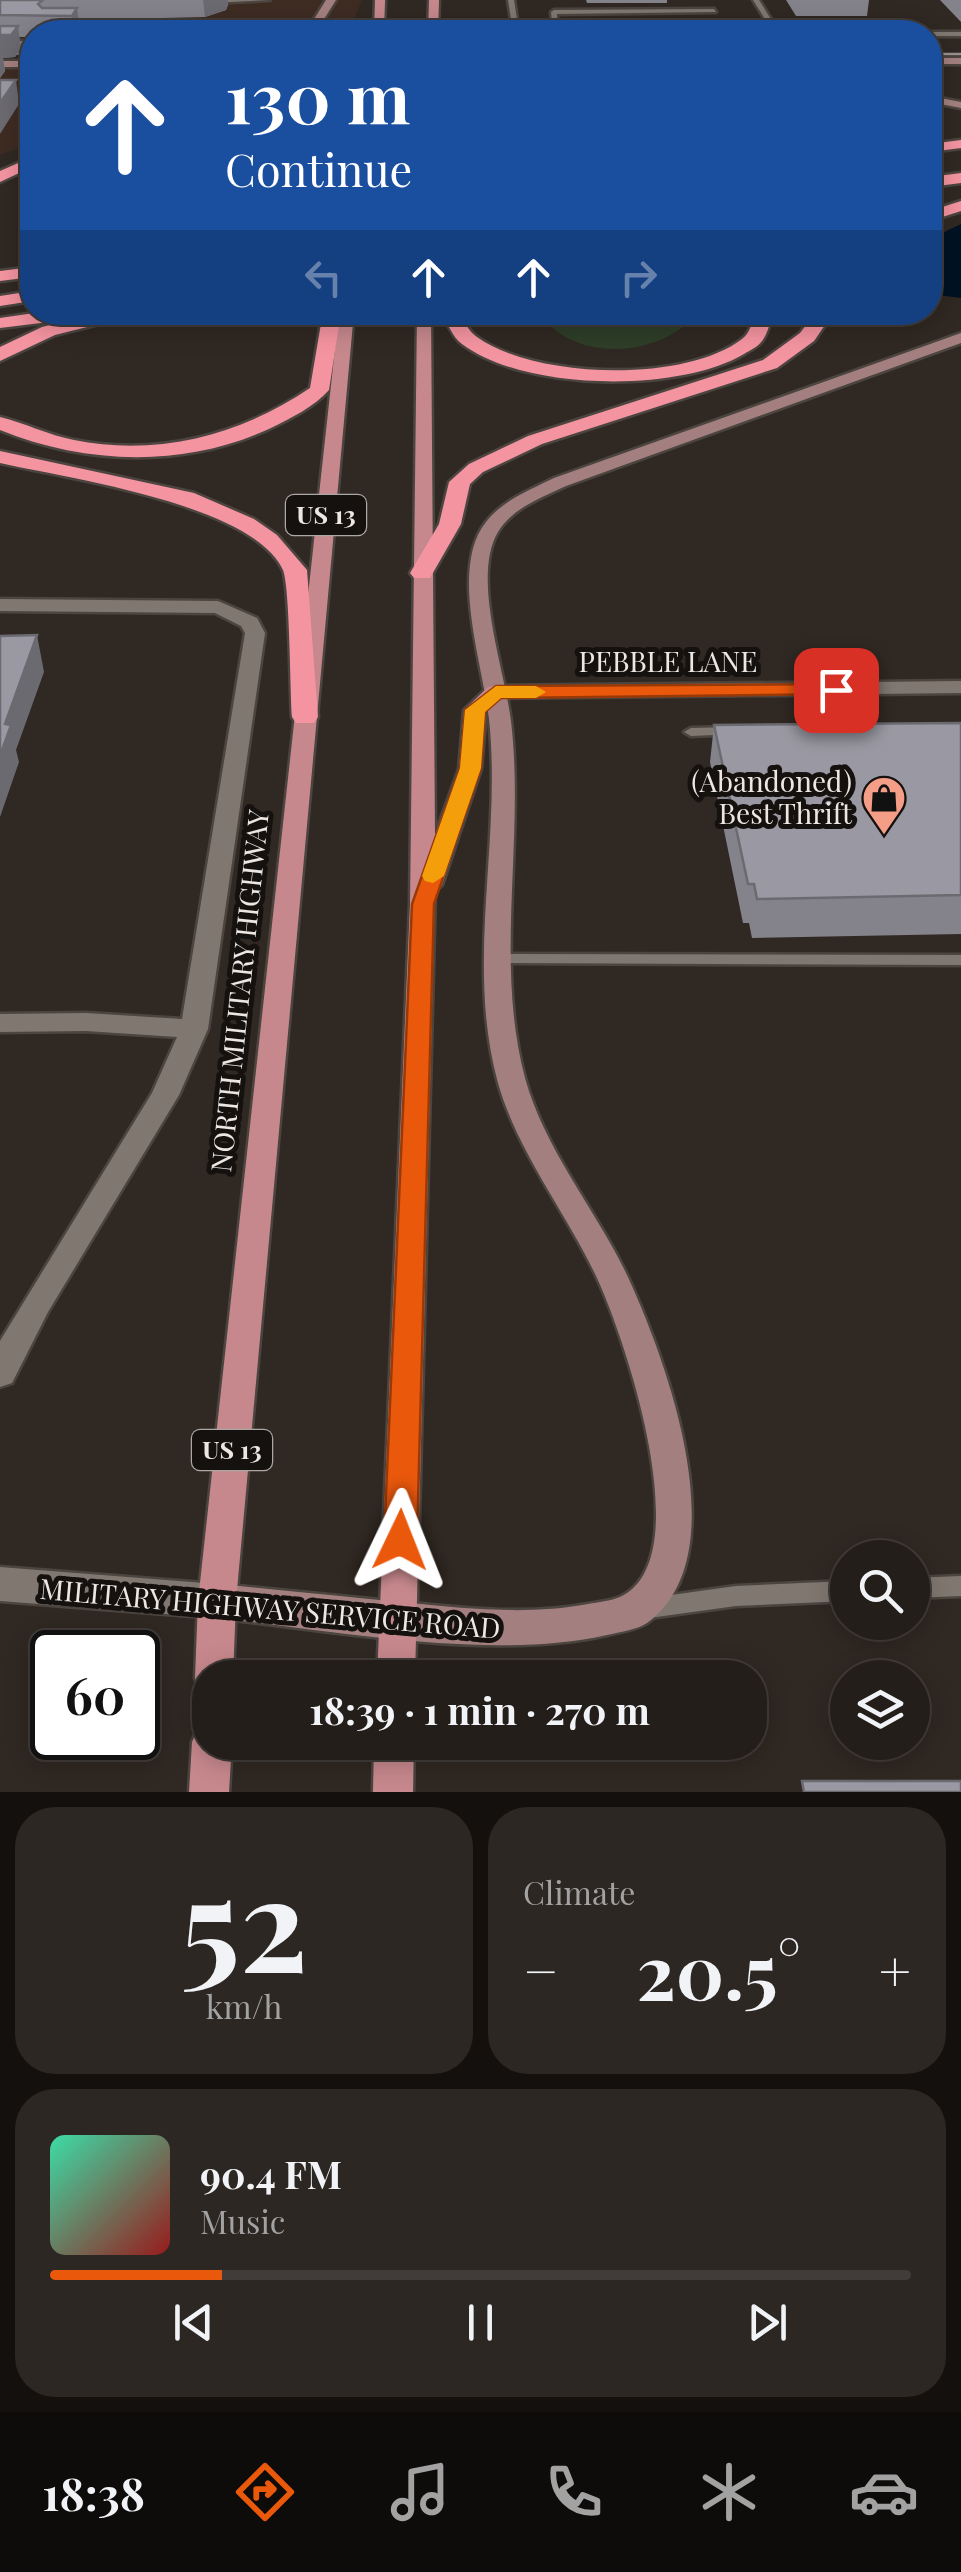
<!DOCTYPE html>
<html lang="en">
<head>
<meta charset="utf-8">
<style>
  body { margin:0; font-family:"Playfair Display",serif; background:#2c2723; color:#f1f3f6; height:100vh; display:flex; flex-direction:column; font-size:38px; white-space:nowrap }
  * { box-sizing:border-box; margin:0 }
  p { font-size:32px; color:#a3a2a2 }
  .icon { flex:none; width:55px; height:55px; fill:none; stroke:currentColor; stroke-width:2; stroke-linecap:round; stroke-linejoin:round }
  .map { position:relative; height:1792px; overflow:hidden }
  .sheet { display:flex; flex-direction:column; gap:15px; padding:15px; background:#14100e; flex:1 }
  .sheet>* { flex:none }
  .hud { position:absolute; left:20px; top:20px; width:922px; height:305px; border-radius:40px; box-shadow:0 5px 25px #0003,0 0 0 2px #413c39; background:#1a4fa0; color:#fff; overflow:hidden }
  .fabs { position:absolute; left:830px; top:1540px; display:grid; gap:20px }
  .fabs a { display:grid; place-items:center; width:100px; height:100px; border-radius:50%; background:#241e1a; box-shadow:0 5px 25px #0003,0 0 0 2px #413c39; font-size:50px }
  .speed { position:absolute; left:30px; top:1630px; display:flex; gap:20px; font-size:50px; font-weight:700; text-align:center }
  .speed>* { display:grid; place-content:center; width:130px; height:130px; border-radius:50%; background:#241e1a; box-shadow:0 5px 25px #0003,0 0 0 2px #413c39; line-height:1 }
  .speed .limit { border:5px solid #111; border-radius:15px; background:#fff; color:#111 }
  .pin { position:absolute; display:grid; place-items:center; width:85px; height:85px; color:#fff; margin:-42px; border-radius:20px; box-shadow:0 5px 15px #0006 }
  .me { position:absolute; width:110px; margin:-55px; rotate:2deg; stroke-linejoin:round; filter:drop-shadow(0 0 8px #0008) }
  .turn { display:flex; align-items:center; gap:35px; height:210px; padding:0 40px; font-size:45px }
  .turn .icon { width:130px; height:130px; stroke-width:2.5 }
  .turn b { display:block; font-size:70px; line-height:85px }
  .lanes { display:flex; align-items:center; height:95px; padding:0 40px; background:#0003; justify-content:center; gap:50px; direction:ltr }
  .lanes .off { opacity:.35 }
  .big { font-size:75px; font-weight:700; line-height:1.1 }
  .sheet .card { flex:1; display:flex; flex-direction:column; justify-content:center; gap:15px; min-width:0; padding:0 35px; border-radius:40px; background:#2c2723 }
  .sheet .dial { align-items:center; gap:0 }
  .dial b { font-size:130px; line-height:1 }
  .song { display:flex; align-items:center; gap:30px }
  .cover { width:120px; height:120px; border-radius:15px; background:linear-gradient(135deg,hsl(160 70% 55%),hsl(0 70% 35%)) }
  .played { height:10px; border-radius:5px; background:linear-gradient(90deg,#ea580c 20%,#413c39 20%) }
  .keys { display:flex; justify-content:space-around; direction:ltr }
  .heat { display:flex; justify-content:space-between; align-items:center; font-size:55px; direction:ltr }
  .sheet .tiles { flex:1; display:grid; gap:15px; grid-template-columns:1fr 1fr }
  .card:last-child { grid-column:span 2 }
  .trip { position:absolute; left:192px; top:1660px; width:575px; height:100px; border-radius:40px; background:#241e1a; box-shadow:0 5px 25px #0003,0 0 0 2px #413c39; font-weight:700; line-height:100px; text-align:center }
  .dock { display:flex; height:160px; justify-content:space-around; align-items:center; background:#0e0c0a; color:#a3a2a2 }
  .dock .icon { width:70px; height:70px }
  .dock .current { color:#ea580c }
  .dock b { font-size:45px; color:#f1f3f6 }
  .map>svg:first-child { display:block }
</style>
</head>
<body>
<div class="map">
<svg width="961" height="1792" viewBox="0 0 961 1792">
  <rect width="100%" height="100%" fill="#302822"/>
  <g fill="#3e2c23">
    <path d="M 0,0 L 362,0 L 349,32 L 32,32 L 32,49 L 0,49 Z"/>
    <path d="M 0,68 L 32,68 L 32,143 L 0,155 Z"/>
  </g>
  <path fill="#2e3e28" d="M 692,313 L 692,319 C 653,358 572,362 540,313 Z"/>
  <path fill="#001224" d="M 961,224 L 961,298 L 930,294 L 930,239 Z"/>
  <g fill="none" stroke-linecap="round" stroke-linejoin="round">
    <defs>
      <g id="lane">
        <path d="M 209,0 L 270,0 L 211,3 Z"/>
        <path d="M 508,0 L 514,0 L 519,32 L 513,32 Z"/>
        <path d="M 753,0 L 759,0 L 779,32 L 773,32 Z"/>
        <path d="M 714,9 L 716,12 L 557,14 L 557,23 L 721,22 L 723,25 L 558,27 L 559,32 L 553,32 L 551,12 L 554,10 Z"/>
        <path d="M 315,24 L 317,27 L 56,26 L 59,24 Z"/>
        <path d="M 929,32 L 961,32 L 961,36 L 930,36 Z"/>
        <rect x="0" y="41" width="32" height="4"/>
        <path d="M 32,97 L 32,101 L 2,99 L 5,97 Z"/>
        <path d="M 732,727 L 737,728 L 739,731 L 737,734 L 691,736 L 684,732 L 691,728 Z"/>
        <path d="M 498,954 L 961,955 L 961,965 L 492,963 L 490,959 Z"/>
        <path d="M 961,1576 L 961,1596 L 912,1598 L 912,1578 Z"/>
        <path d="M 848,1581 L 848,1601 L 736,1606 L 642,1619 L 634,1616 L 631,1609 L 634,1602 L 642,1599 L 736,1586 Z"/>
      </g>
      <g id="street">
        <path d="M 0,599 L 218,601 L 257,618 L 265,633 L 208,1029 L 179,1095 L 48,1312 L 12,1383 L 0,1387 L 0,1341 L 152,1093 L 177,1037 L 86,1031 L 0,1032 L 0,1014 L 86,1013 L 182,1019 L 245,633 L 241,626 L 215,613 L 0,611 Z"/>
        <path d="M 961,681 L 961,693 L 496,698 L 485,692 L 496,686 Z"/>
        <path d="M 0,1567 L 217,1584 L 230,1589 L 236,1601 L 230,1613 L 217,1618 L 0,1601 Z"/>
      </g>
      <g id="secondary">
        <path d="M 326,0 L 336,0 L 316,32 L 306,32 Z"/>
        <rect x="930" y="58" width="31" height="6"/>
        <rect x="0" y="61" width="32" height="6"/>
        <path d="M 930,96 L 961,102 L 961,108 L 930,102 Z"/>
        <path d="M 961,333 L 961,343 L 566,486 C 543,497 512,508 498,532 C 471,577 505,671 511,721 C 525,840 494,961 525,1078 C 546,1154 601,1215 632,1286 C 668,1367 738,1557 647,1623 C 636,1630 620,1632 607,1635 C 491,1661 336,1631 217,1618 L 204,1613 L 198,1601 L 204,1589 L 217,1584 C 282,1590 346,1597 411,1603 C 470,1609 530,1615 588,1604 C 598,1602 611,1601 620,1597 C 701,1560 624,1336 597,1278 C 566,1212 518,1153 498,1083 C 465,964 502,840 489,719 C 483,665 449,568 486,522 C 503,500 530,490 554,478 Z"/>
      </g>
      <g id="primary">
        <path d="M 375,0 L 385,0 L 384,32 L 374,32 Z"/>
        <path d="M 429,0 L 439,0 L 438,32 L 428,32 Z"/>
        <path d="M 339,312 L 354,312 L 236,1601 L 233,1678 L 210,1678 L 210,1695 L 200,1691 L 195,1678 L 198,1601 Z"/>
        <path d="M 417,312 L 431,312 L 435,835 L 459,769 L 464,710 L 488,687 L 496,686 L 507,692 L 486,712 L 481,769 L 442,885 L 435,891 L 415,1678 L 377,1678 L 410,904 Z"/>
        <path d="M 210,1723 L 210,1742 L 232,1742 L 229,1792 L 189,1792 L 192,1742 L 198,1728 Z"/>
        <path d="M 374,1742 L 414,1742 L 413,1792 L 373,1792 Z"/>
      </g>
      <g id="highway">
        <path d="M 961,140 L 961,148 L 930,152 L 930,144 Z"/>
        <path d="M 32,157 L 32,167 L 0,182 L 0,171 Z"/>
        <path d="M 961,173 L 961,183 L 930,187 L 930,177 Z"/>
        <path d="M 961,201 L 961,211 L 930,221 L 930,211 Z"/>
        <path d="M 32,267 L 32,277 L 0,281 L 0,271 Z"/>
        <path d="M 32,291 L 32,301 L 0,306 L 0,296 Z"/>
        <path d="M 41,312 L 64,312 L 66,316 L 57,321 L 0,328 L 0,318 Z"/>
        <path d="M 102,312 L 147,312 L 55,335 L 0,361 L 0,347 L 42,327 Z"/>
        <path d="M 323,312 L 341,312 L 329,390 C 314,407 291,418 271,428 C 186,468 86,465 0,430 L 0,417 C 25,423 48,435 74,440 C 157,457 241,435 310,388 Z"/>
        <path d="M 441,312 L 459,312 C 464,321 469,332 477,337 C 535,379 685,383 742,339 C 750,333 752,322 756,312 L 774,312 C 770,321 768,334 762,341 C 758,347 750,350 744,354 C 678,393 524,391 462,344 C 453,338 447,322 441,312 Z"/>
        <path d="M 816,312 L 834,312 L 814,341 L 777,368 L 542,444 L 483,472 L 470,484 L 461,524 L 430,578 L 414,578 L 410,573 L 439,524 L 449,482 L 469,464 L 528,436 L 763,360 L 800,333 Z"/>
        <path d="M 0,451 L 194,493 L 254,519 L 277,535 L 307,570 L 318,717 L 314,723 L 296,723 L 292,717 C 290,691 290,588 283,570 C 253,504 66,478 0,463 Z"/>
      </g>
    </defs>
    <use href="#lane" stroke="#4b443f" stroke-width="5"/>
    <use href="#street" stroke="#4b443f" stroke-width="5"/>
    <use href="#secondary" stroke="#4b443f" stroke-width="5"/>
    <use href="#primary" stroke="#4b443f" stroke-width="5"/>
    <use href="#highway" stroke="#4b443f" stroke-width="5"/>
    <use href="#lane" fill="#807770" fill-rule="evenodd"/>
    <use href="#street" fill="#807770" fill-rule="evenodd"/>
    <use href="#secondary" fill="#a3807f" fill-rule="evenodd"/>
    <use href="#primary" fill="#c6888d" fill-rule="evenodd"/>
    <use href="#highway" fill="#f494a1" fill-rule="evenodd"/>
    <g stroke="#99928e" stroke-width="2.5">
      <path d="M 0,54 L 32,53"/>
      <path d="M 930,54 L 961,54"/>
    </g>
  </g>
  <g fill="#84838b">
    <path d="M 0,0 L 228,0 L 228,5 L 226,10 L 205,17 L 78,20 L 80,30 L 78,32 L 32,32 L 32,37 L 19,37 L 21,49 L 15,57 L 3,58 L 5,71 L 0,78 Z"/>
    <path d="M 586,0 L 667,0 L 667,3 L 587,3 Z"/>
    <path d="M 786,0 L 869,0 L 867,16 L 796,16 Z"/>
    <path d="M 940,0 L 961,0 L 961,22 Z"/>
    <path d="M 961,723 L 961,934 L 752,938 L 749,923 L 743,923 L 710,762 L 714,725 Z"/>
  </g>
  <g fill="#6c6a71">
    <path d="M 203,0 L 228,0 L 228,5 L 226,10 L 205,17 Z"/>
    <path d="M 77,8 L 80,30 L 78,32 L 74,32 L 72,16 Z"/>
    <path d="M 18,26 L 21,49 L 15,57 L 3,58 L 5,71 L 0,78 L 0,35 Z"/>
    <path d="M 16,80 L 19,104 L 0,134 L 0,103 Z"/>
    <path d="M 37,635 L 44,672 L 16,750 L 19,762 L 0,817 L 0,756 L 5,724 Z"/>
  </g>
  <g fill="#9a98a2" stroke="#6c6a71" stroke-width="2.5">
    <path d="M 0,0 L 43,0 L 38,4 L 42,8 L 77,8 L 72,16 L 0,15 Z"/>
    <path d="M 0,26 L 18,26 L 11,35 L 0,35 Z"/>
    <path d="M 0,80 L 16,80 L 0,103 Z"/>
    <path d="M 37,635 L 5,724 L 11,725 L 0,756 L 0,636 Z"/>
    <path d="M 961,723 L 961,895 L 757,899 L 754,884 L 748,884 L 714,725 Z"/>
    <path d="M 802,1781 L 961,1781 L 961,1792 L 804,1792 Z"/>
  </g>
  <path fill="#ea580c" stroke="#983908" stroke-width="2.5" d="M 836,684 L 845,690 L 842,694 L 501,698 L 485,712 L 481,768 L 434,904 L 417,1540 L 412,1550 L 400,1555 L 389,1550 L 384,1540 L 412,904 L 460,768 L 465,710 L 496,686 Z"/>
  <path fill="#f59e0b" d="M 496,686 L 536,686 L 546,692 L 536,698 L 501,698 L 485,712 L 481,768 L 444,876 L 433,883 L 425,881 L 422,876 L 460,768 L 465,710 Z"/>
  <defs>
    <symbol id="shop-pin" viewBox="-11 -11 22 30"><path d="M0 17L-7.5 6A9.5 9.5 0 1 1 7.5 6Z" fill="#f49e87" stroke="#15110f"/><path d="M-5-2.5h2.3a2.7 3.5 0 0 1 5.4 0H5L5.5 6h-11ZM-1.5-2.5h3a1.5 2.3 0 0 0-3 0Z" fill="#111"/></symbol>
  </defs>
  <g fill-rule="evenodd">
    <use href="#shop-pin" x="859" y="773" width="50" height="68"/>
  </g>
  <g text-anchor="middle" stroke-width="10" stroke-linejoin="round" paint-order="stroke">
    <g fill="#15110f" stroke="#aca7a4" stroke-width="2.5">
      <rect x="286" y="495" width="80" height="40" rx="8"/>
      <rect x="192" y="1430" width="80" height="40" rx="8"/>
    </g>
    <g font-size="25" font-weight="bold" fill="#ede7e4">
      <text x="326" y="524">US 13</text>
      <text x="232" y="1459">US 13</text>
    </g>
    <g font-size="28" fill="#ede7e4" stroke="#15110f">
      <text x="668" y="672">PEBBLE LANE</text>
      <text transform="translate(240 991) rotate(-84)" y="10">NORTH MILITARY HIGHWAY</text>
      <text transform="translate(270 1609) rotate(5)" y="10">MILITARY HIGHWAY SERVICE ROAD</text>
    </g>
    <g font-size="28" fill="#ede7e4" stroke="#15110f" text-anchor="end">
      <text x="852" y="792">(Abandoned)<tspan x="852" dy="32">Best Thrift</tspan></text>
    </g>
  </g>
</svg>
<div class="fabs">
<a><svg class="icon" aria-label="search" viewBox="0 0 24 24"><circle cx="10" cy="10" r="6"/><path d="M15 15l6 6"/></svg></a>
<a><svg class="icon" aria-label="layers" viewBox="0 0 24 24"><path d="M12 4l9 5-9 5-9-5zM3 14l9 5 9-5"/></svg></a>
</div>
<div class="speed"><div class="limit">60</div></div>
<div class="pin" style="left:836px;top:690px;background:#d93025"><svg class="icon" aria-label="arrive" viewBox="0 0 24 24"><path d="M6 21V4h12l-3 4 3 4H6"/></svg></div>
<svg class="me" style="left:400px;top:1540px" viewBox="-20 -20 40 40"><path d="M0-17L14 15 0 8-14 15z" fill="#ea580c" stroke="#fff" stroke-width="4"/></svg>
<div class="trip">18:39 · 1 min · 270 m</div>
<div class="hud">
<div class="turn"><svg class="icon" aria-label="ahead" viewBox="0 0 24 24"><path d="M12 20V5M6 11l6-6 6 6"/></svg><div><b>130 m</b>Continue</div></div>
<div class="lanes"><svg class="icon off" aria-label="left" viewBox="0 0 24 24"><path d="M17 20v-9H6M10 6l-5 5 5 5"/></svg><svg class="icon" aria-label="ahead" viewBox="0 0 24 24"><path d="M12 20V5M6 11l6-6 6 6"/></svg><svg class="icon" aria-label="ahead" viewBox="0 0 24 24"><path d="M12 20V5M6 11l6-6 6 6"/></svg><svg class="icon off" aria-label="right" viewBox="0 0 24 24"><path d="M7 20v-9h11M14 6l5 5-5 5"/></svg></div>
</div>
</div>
<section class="sheet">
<div class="tiles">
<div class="card dial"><b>52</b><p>km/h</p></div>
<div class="card"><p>Climate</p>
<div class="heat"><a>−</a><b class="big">20.5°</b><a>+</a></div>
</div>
<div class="card">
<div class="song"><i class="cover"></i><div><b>90.4 FM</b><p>Music</p></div></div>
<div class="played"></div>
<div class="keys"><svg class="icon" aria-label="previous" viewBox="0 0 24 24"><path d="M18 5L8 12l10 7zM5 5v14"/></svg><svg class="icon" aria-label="pause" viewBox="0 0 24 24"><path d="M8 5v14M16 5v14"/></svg><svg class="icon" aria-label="next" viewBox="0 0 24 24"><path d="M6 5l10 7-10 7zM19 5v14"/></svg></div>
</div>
</div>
</section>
<nav class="dock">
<b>18:38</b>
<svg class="icon current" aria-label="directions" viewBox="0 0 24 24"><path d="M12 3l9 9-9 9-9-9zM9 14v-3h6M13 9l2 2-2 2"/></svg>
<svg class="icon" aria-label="music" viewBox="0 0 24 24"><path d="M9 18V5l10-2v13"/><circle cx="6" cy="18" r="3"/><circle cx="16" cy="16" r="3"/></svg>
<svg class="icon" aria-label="phone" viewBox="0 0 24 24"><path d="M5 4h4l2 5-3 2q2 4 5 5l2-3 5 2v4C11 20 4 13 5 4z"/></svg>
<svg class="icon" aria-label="climate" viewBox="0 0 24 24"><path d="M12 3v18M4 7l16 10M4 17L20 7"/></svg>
<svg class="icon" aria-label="car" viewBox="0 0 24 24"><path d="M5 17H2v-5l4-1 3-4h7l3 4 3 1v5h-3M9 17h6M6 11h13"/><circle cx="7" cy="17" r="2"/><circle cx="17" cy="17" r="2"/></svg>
</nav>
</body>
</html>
